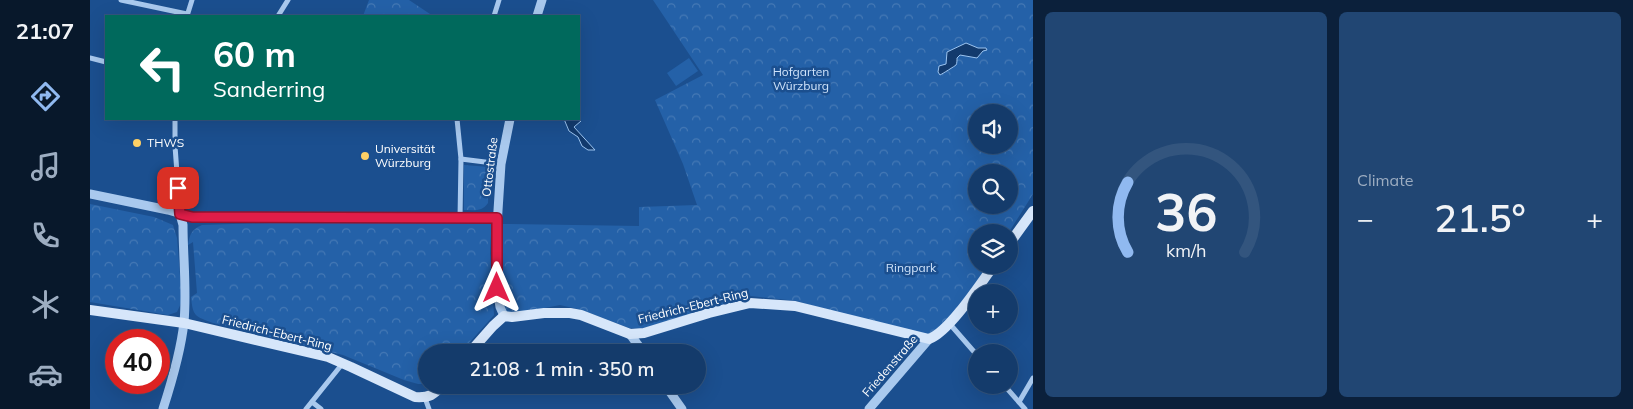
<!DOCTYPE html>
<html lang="en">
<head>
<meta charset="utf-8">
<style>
  body { margin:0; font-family:Mulish,sans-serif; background:#214673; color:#f1f3f6; height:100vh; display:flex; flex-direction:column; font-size:19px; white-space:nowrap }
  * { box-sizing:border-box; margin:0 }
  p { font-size:16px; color:#9dadc1 }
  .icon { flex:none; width:28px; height:28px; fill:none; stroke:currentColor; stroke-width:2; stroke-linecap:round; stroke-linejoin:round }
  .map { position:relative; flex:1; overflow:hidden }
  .details { display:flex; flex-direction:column; gap:12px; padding:12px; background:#0b203b; width:600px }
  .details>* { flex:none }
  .top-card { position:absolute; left:15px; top:15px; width:475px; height:105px; border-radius:0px; box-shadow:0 5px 20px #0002,0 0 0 1px #33557e; background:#00695c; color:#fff; overflow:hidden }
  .controls { position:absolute; left:878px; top:104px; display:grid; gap:10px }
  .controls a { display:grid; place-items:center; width:50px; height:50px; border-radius:50%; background:#143b6b; box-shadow:0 5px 20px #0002,0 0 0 1px #33557e; font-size:25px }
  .speed { position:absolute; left:15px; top:329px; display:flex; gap:10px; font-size:25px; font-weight:700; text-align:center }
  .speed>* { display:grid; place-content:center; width:65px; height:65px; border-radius:50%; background:#143b6b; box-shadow:0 5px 20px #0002,0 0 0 1px #33557e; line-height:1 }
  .speed .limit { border:8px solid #d22; background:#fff; color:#111 }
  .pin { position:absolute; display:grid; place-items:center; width:42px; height:42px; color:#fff; margin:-21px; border-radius:10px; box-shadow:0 2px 8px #0006 }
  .me { position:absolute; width:55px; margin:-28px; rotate:0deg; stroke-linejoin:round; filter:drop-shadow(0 0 4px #0008) }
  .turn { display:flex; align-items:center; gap:18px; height:105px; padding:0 25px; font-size:22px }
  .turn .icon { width:65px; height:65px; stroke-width:2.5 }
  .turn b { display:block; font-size:35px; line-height:42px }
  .big { font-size:38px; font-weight:600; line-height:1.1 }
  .details .widget { flex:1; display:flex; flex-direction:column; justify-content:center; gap:8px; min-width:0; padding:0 18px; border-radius:8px; background:#214673 }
  .details .dial { align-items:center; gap:0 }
  .dial svg { height:130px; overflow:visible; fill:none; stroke:#33557e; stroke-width:7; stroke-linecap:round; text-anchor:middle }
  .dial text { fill:#f1f3f6; stroke:none }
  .heat { display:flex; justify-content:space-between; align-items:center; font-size:28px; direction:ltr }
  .details .tiles { flex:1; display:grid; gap:12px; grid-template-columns:repeat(2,1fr) }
  .trip { position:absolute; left:328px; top:344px; width:288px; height:50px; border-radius:25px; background:#143b6b; box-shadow:0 5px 20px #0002,0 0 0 1px #33557e; font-weight:600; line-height:50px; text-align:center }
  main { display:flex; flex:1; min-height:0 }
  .tabs { display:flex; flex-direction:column; width:90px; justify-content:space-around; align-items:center; background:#08182b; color:#9dadc1 }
  .tabs .icon { width:35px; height:35px }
  .tabs .selected { color:#90b9f0 }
  .tabs b { font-size:22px; color:#f1f3f6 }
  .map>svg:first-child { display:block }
</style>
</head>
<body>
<main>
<nav class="tabs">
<b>21:07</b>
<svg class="icon selected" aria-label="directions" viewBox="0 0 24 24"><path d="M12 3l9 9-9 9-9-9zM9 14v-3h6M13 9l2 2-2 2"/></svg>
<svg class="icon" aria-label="music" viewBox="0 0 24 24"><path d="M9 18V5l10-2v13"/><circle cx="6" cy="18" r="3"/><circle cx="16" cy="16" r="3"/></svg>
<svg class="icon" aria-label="phone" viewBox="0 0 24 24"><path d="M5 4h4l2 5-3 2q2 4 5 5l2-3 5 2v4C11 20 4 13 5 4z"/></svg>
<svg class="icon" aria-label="climate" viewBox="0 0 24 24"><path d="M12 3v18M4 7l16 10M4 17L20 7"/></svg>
<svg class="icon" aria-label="car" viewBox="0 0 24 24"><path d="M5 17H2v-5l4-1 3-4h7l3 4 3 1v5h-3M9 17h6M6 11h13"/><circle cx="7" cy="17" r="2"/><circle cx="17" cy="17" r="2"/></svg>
</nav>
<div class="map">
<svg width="943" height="409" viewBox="0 0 943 409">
  <defs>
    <pattern id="park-crowns" width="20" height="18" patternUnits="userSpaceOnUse" patternTransform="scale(1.25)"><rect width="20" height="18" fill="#2461a8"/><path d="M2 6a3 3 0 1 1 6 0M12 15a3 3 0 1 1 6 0" fill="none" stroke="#4579b5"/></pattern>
  </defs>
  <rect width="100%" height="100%" fill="#1b4f8f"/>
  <g fill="url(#park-crowns)" fill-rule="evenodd">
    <path d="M 279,0 L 319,0 L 343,16 L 273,16 Z"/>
    <path d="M 563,0 L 943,0 L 943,194 L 919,232 L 886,232 L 886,265 L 898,265 L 873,305 L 845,336 L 754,315 L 707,301 L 661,296 L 551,329 L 539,328 L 492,310 L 470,305 L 413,316 L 409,309 L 413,224 L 549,226 L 549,207 L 607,205 L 593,164 L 565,100 L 613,75 ZM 886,112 L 919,112 L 919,145 L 886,145 ZM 886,172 L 919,172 L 919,205 L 886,205 Z"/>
    <path d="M 374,165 L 399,167 L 398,203 C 392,212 384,210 374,210 Z"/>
    <path d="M 0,204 L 64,217 L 83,225 L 87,238 L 92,301 L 87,312 L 78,315 L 0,302 Z"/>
    <path d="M 402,216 L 400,253 L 404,315 L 371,352 L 336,352 L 336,384 L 328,384 L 314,380 L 253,355 L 123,323 C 105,316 103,317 101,297 L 107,293 L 103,242 L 98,245 C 100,234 101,230 112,225 Z"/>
  </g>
  <path fill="#2461a8" d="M 599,58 L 608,71 L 586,86 L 577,73 Z"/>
  <g fill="#123a6d" stroke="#9cc4f0">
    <path d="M 876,43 L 888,48 L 896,48 L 897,50 L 893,51 L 887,58 L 870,55 L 867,58 C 867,60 867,64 866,65 C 865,66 852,74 850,75 L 848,72 L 849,66 L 856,64 L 857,52 Z"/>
    <path d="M 474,119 L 489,119 L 491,121 L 484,127 L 505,150 L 498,150 L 492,146 L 488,137 L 479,131 Z"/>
  </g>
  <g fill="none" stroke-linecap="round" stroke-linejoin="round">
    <g stroke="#a9c9ee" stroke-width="5">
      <path d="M 31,0 L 97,14"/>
      <path d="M 97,16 L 102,0"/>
      <path d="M 188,16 L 198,0"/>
      <path d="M 404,16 L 409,0"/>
      <path d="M 0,58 L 16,62"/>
      <path d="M 85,119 L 85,146 L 90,214"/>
      <path d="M 367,119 L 371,159 L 370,218"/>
      <path d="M 371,159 L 411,164"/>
      <path d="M 859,323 L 886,354"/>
      <path d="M 914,385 L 935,409"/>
      <path d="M 335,398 L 339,409"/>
      <path d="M 222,402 L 231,409"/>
      <path d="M 929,402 L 943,378"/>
      <path d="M 216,409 L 253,363"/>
    </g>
    <g stroke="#a9c9ee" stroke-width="9">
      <path d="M 447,16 L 452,0"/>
      <path d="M 0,194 L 78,210 L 102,217 L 407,218"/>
      <path d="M 414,316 L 410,307 L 407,288 L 407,226 L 411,164 L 420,119"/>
      <path d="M 540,334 L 553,352"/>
      <path d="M 575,385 L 592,409"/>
      <path d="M 73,409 C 82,381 91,351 94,322 C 97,290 93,257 93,225 L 90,214"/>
      <path d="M 779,409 L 839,339"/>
    </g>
    <g stroke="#d6e6fa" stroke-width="10">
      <path d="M 919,244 L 943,211"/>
      <path d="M 0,310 L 94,323 L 238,357 L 261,367 L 325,397 C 340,398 343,395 353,385"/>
      <path d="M 380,352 L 403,326 L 414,316 L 422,317 L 454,313 L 480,313 L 491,315 L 540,334 L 554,333 L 619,313 L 660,303 L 705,306 L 839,339 C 859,332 891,283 904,265"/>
    </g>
  </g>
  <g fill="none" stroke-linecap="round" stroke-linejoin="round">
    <defs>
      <path id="route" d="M 88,188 L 90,214 L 102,217 L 407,218 L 407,288"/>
    </defs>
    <use href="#route" stroke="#92132f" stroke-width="12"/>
    <use href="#route" stroke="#e11d48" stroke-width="9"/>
  </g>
  <g fill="#ffd166" stroke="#1b4f8f" stroke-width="2">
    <circle cx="47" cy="143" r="5"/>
    <circle cx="275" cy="156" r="5"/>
  </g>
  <g text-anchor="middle" stroke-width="5" stroke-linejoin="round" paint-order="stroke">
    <g font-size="12" fill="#cfe3fa" stroke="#1b4f8f">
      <text x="711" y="76">Hofgarten<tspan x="711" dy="14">Würzburg</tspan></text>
      <text x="821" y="272">Ringpark</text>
    </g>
    <g font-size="12" fill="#fff" stroke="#1b4f8f" text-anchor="start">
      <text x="57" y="147">THWS</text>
      <text x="285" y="153">Universität<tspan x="285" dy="14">Würzburg</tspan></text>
    </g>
    <g font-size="12" fill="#fff" stroke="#1b4f8f">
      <text transform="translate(400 167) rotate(-83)" y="4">Ottostraße</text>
      <text transform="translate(603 306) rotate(-14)" y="4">Friedrich-Ebert-Ring</text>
      <text transform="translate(187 333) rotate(14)" y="4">Friedrich-Ebert-Ring</text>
      <text transform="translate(800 366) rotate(-49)" y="4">Friedenstraße</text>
    </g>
  </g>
</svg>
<div class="controls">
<a><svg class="icon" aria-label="sound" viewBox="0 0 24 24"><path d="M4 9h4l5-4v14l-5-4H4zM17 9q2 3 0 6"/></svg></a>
<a><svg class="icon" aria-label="search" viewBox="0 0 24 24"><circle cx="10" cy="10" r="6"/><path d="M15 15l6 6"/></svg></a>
<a><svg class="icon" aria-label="layers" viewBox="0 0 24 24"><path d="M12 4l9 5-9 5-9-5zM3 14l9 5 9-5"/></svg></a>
<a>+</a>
<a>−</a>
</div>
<div class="speed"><div class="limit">40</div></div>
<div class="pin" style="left:88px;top:188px;background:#d93025"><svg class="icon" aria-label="arrive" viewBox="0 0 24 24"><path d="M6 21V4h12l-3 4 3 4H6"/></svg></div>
<svg class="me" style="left:407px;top:288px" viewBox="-20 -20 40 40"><path d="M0-17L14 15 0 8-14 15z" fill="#e11d48" stroke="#fff" stroke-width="4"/></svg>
<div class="trip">21:08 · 1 min · 350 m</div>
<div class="top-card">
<div class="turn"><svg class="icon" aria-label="left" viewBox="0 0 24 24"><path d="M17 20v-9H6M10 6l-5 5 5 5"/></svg><div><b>60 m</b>Sanderring</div></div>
</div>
</div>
<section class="details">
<div class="tiles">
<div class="widget dial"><svg viewBox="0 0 100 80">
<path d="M14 69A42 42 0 1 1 86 69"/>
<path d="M14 69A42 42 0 0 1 14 26" stroke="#90b9f0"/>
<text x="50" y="56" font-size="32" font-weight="700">36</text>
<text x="50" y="72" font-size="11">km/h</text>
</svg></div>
<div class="widget"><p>Climate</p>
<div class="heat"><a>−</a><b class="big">21.5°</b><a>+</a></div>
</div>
</div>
</section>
</main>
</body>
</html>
